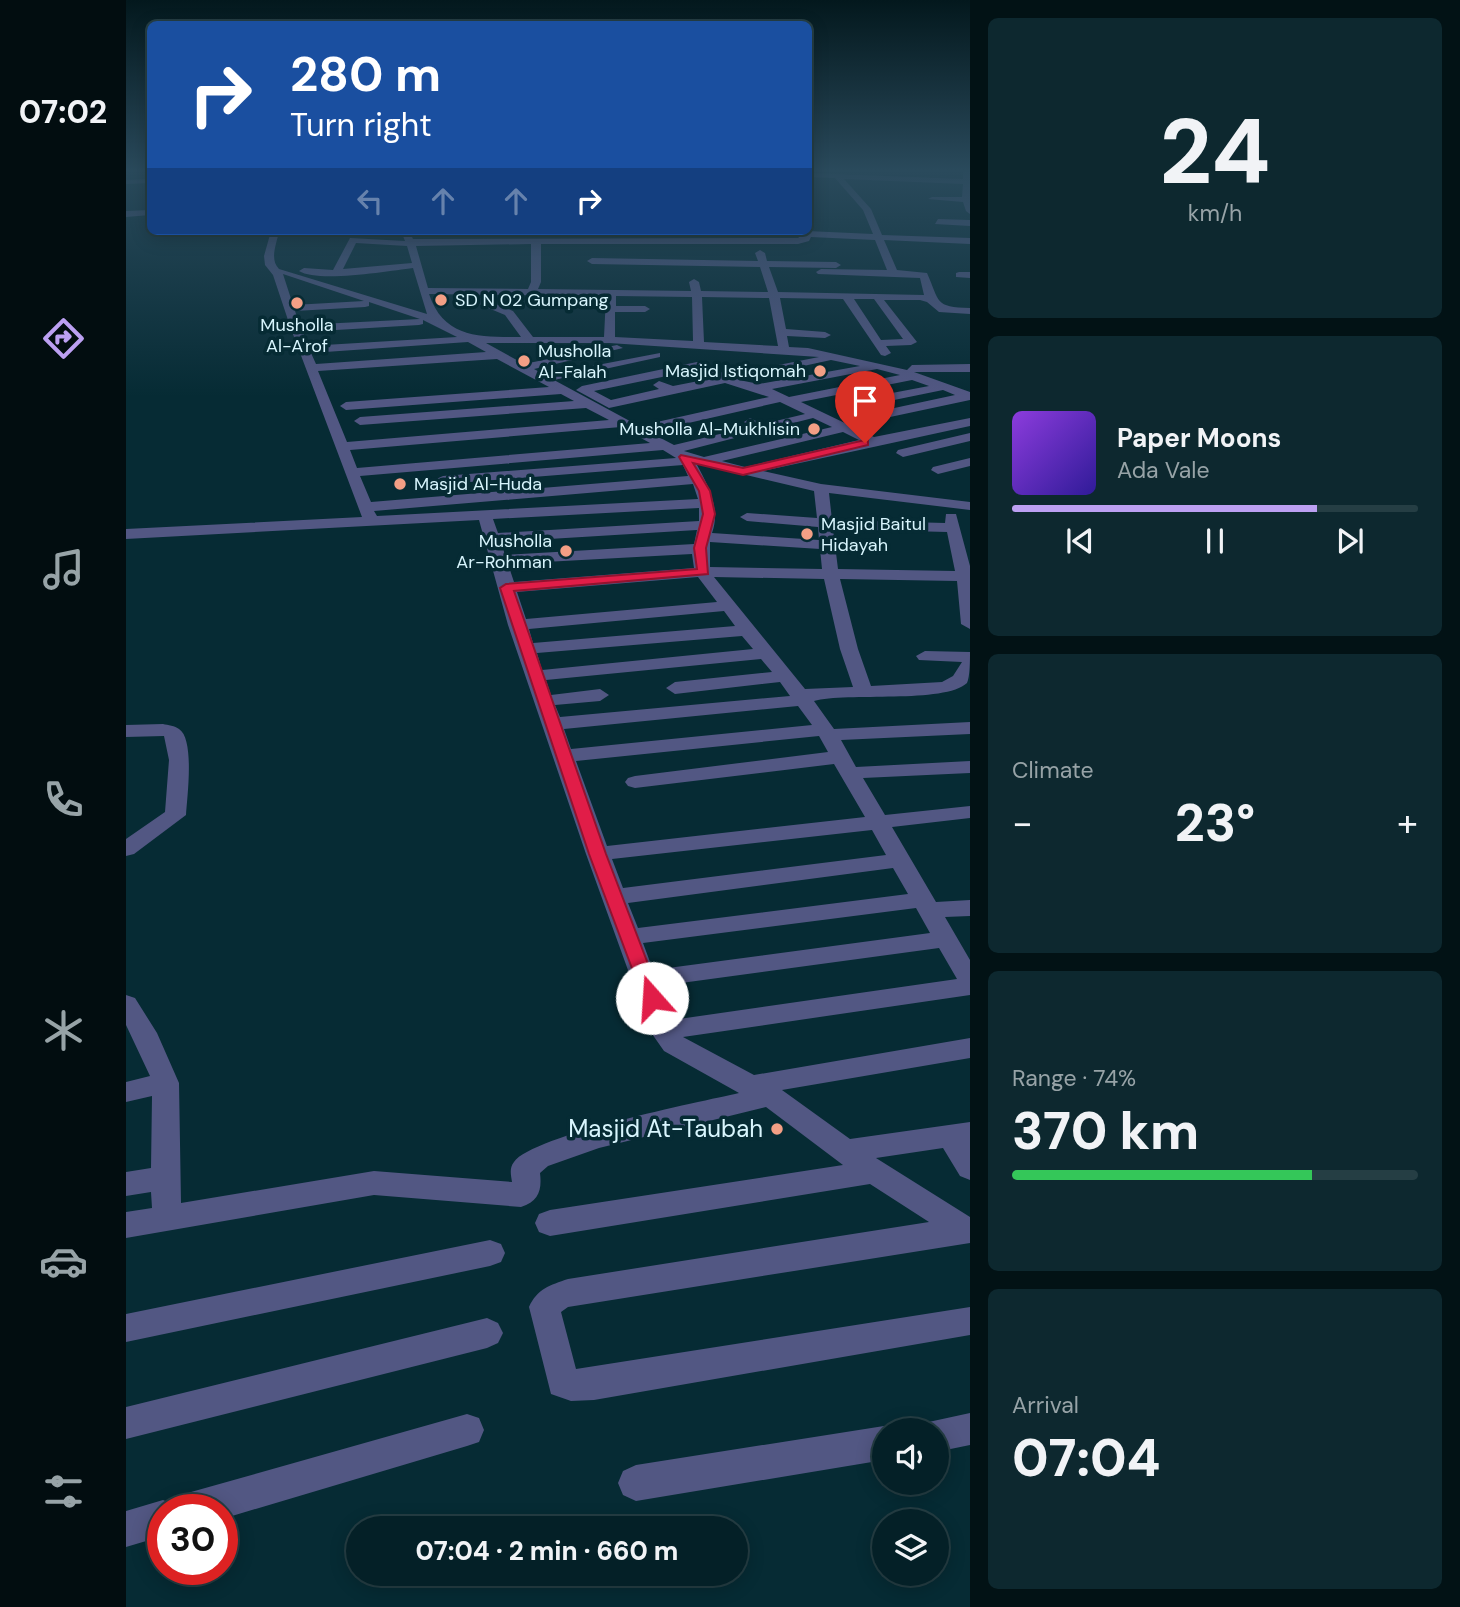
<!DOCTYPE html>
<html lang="en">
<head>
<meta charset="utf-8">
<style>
  body { margin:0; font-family:"DM Sans",sans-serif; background:#0d282f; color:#f1f3f6; height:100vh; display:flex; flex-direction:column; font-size:26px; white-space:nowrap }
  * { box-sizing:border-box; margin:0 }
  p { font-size:23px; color:#97a3a7 }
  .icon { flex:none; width:38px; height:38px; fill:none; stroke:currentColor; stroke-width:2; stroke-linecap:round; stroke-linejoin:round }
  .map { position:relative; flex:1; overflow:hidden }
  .drawer { display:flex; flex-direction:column; gap:18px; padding:18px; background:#021215; width:490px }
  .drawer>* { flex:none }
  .top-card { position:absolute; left:21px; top:21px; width:665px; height:214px; border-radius:10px; box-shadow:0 4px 18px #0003,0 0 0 2px #253e44; background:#1a4fa0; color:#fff; overflow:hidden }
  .controls { position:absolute; left:746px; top:1418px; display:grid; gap:14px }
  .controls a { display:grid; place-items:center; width:77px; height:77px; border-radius:50%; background:#042027; box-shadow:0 4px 18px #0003,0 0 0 2px #253e44; font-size:35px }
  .speed { position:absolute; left:21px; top:1494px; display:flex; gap:14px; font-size:35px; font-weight:700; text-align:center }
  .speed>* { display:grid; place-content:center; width:91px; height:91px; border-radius:50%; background:#042027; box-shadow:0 4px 18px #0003,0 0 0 2px #253e44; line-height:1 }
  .speed .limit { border:10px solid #d22; background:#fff; color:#111 }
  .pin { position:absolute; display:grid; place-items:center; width:60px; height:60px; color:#fff; margin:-72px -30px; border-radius:50% 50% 50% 0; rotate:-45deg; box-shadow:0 0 7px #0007 }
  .pin .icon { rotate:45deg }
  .me { position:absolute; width:77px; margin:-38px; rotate:341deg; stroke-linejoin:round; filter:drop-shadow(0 0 5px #0008) }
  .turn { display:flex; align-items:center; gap:24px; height:147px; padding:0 28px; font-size:32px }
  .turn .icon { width:91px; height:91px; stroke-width:2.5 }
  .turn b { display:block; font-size:49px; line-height:60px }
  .lanes { display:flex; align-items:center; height:66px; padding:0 28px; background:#0003; justify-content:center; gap:35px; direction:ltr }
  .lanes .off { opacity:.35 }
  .big { font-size:52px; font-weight:800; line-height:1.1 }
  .drawer .tile { flex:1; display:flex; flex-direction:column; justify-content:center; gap:10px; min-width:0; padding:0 24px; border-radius:10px; background:#0d282f }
  .drawer .dial { align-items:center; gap:0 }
  .dial b { font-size:91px; line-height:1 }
  .song { display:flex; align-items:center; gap:21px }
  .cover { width:84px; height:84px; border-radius:10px; background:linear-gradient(135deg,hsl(270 70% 55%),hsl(250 70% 35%)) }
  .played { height:7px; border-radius:4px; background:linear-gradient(90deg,#bca0f2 75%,#253e44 75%) }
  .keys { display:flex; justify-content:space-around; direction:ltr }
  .heat { display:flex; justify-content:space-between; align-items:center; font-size:38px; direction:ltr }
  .charge { height:10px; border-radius:5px; background:linear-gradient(90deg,#34c759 74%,#253e44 0) }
  .trip { position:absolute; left:220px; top:1516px; width:402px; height:70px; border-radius:35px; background:#042027; box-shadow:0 4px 18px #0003,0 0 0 2px #253e44; font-weight:800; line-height:70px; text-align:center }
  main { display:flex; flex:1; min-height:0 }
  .tabs { display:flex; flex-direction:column; width:126px; justify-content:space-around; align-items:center; background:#020d10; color:#97a3a7 }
  .tabs .icon { width:49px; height:49px }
  .tabs .selected { color:#bca0f2 }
  .tabs b { font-size:32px; color:#f1f3f6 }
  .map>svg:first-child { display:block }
</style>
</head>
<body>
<main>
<nav class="tabs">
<b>07:02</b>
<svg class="icon selected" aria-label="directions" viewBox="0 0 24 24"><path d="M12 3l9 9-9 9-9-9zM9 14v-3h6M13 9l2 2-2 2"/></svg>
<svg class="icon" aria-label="music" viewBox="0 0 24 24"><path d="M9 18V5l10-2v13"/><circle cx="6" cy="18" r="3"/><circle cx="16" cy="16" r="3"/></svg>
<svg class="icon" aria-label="phone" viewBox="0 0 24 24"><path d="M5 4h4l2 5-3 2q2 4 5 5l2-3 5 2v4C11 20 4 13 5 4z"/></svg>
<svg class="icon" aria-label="climate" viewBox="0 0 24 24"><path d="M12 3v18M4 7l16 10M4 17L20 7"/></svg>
<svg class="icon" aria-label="car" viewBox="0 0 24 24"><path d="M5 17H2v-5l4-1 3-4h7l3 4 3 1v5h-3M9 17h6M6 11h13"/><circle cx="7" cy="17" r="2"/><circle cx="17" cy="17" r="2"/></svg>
<svg class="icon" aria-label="filters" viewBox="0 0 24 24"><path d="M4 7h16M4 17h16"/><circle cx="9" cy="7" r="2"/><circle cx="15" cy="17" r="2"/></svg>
</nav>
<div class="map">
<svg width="844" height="1607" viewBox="0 0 844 1607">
  <rect width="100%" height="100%" fill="#062b34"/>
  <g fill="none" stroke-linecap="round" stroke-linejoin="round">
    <g fill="#525783" fill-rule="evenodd">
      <path d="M 837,172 L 844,172 L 844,214 L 840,211 L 837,202 L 802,199 L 806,197 L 836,197 L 837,184 L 718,179 L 745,209 L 756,235 L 844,238 L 844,244 L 758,240 L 771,270 L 801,273 C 814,302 808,307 844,308 L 844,314 L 813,312 L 801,302 L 794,300 L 758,300 L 791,342 L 785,345 L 760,346 L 765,353 L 759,356 L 755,355 L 717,299 L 654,298 L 660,329 L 699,332 L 705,335 L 699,338 L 661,336 L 663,347 L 682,348 L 781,370 L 786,365 L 844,364 L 844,372 L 788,372 L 844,392 L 844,400 L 750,420 L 745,419 L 745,413 L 829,395 L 817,390 L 729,408 L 723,404 L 729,400 L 803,386 L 786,380 L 675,402 L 748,437 L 844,418 L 844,426 L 637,471 L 695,484 L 844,502 L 844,510 L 703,493 L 706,520 L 819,523 L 820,514 L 830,514 L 844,566 L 844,629 L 835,624 L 831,581 L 714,579 L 732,649 L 745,686 L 816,682 L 827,676 L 836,662 L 793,660 L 790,656 L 799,651 L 844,652 C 844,660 844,677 841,683 C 819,704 720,692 688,701 L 708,729 L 844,722 L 844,734 L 715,740 L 730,767 L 844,761 L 844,773 L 737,778 L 759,815 L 844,806 L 844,818 L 766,827 L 810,902 L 844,900 L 844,916 L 819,917 L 844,960 L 844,995 L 557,1037 L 628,1075 L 844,1038 L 844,1058 L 656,1090 L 724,1139 L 844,1122 L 844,1180 L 834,1176 L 817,1148 L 750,1158 L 844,1217 L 844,1243 L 442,1307 L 435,1312 L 450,1369 L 844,1307 L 844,1335 L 468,1400 L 445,1401 L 425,1394 L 403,1307 C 411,1289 424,1285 442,1279 L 803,1222 L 744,1184 L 424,1236 L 413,1232 L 409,1223 L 413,1214 L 424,1210 L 717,1165 L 640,1107 L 473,1148 L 422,1166 L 414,1173 C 416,1190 413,1201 395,1207 L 248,1195 L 0,1238 L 0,1212 L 26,1208 L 25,1192 L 0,1196 L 0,1172 L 25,1168 L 26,1096 L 0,1102 L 0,1082 L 24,1076 L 0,1025 L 0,995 L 9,998 L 31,1033 L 53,1083 L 55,1203 L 248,1171 L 386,1182 C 385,1175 383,1168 388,1162 C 407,1135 574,1102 613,1093 L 538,1051 L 524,1031 L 460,854 L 382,625 L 353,520 L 0,539 L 0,529 L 236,517 L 165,329 L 147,275 L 139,265 L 138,256 L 145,231 L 153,231 C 151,243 143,259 153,269 L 301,314 L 287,268 C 262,271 192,283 173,271 L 178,268 L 207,270 L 224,238 L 279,241 L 275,231 L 283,231 L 287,239 L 672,238 L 681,231 L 747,234 L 737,210 L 709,178 L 682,177 L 682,173 L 837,179 ZM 685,237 L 749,240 L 761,270 L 695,269 L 690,272 L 692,274 L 794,278 L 798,295 L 652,292 L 643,267 L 710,268 L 715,265 L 710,262 L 641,261 L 639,253 L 634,250 L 629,253 L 632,261 L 466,258 L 461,261 L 466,264 L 634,267 L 642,292 L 575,291 L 573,282 L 568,279 L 563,282 L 565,291 L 412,289 L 415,282 L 415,244 L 672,244 L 683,241 ZM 230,243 L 281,246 L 286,263 L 217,269 ZM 405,244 L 405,282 L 402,289 L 302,288 L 290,246 ZM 157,274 L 238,301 L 167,305 ZM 303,294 L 480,296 L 478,337 L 407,337 L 387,311 L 347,295 L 343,296 L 343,300 L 379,315 L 395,337 C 355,337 318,339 303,294 ZM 490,296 L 566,297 L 567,341 L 489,337 L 489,312 L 519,312 L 524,309 L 519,306 L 490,306 ZM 576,297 L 643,298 L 652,346 L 578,342 ZM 728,299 L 748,299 L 777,339 L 755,340 ZM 243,302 L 294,319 L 174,325 L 169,311 L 239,307 L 243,306 ZM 297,320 L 331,337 L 182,346 L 177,332 L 293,325 L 297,324 ZM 342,342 L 360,352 L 190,364 L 185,353 ZM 360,343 L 483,343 L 693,357 L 602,375 L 571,362 L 456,386 L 450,390 L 483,408 L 599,383 L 643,397 L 513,426 L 428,380 L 534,357 L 534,353 L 419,375 L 408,369 L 497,348 L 491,345 L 398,364 ZM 371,359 L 423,387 L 220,402 L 214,406 L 220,410 L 435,394 L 448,401 L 234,417 L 228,421 L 234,425 L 460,408 L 483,420 L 221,442 L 192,371 ZM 705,360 L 734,366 L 633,384 L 613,380 ZM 751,369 L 774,375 L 663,397 L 646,389 ZM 570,370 L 588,378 L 547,386 L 533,381 L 527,385 L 533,389 L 485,400 L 468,391 ZM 654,402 L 679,414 L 637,424 L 624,418 L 618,422 L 623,427 L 548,445 L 523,432 ZM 687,418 L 706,427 L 578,457 L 558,451 ZM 495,427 L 524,443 L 231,468 L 224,450 ZM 717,432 L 733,440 L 619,467 L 596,461 ZM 537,450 L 550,458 L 317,476 L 297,485 L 304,489 L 319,484 L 557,465 L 562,476 L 245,502 L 234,476 ZM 570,463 L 688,491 L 691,518 L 621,513 L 614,517 L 621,521 L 692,527 L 693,540 L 586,533 C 595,509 582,485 570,463 ZM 567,484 L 572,499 L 251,516 L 248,511 ZM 573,508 L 573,521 L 372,533 L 367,519 ZM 707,529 L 821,532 L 829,571 L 712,569 ZM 571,530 L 568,544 L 379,555 L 375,542 ZM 584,542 L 694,549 L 696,569 L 584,567 ZM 566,554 L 568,568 L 388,582 L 382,564 ZM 572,577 L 591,602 L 400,619 L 391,592 ZM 588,577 L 698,579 L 714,649 L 727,687 L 679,689 ZM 598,611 L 609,626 L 407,643 L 403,629 ZM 616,636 L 627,649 L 416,670 L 411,653 ZM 635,659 L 646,672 L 549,682 L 540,688 L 549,694 L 654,682 L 664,696 L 434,717 L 429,705 L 474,701 L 483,695 L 474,689 L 425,695 L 420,680 ZM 672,706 L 686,725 L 445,749 L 438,729 ZM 693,736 L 702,752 L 509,776 L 502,778 L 499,782 L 502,786 L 509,788 L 708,764 L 739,817 L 481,846 L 450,761 ZM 746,830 L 760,855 L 497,888 L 486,859 ZM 767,868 L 782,894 L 512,928 L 502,903 ZM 790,908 L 804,933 L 527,970 L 517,943 ZM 813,948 L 831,979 L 546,1020 L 533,986 Z"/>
      <path d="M 24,179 L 24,183 L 0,184 L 0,180 Z"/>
      <path d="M 24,210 L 24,215 L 0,217 L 0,211 Z"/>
      <path d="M 812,219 L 844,220 L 844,226 L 809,224 Z"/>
      <path d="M 833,272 L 844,272 L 844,278 L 830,277 L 830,273 Z"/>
      <path d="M 844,433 L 844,441 L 777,457 L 770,453 L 772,450 Z"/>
      <path d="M 844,458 L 844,466 L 812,474 L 805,470 L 807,467 Z"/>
      <path d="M 37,724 C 42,725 49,726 53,729 C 69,739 61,798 60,815 L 8,854 L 0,856 L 0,839 L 39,812 L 43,760 L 38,736 L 0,737 L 0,725 Z"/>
      <path d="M 364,1240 L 375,1244 L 379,1253 L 375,1262 L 364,1266 L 0,1342 L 0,1314 Z"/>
      <path d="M 361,1318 L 372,1323 L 377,1333 L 372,1343 L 361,1348 L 0,1439 L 0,1407 Z"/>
      <path d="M 844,1413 L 844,1445 L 810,1452 L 810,1430 L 795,1430 L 798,1423 Z"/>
      <path d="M 341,1414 L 353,1418 L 358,1430 L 353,1442 L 341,1446 L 96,1519 L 96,1510 L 37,1510 L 37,1536 L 0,1547 L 0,1511 L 37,1500 L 49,1505 L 52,1497 L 65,1492 Z"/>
      <path d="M 758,1426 L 767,1430 L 758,1430 L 758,1460 L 510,1501 L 497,1495 L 492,1483 L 497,1471 L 510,1465 Z"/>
    </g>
  </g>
  <linearGradient id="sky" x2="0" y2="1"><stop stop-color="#03181d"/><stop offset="0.43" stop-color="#2a4a5c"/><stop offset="1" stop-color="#2a4a5c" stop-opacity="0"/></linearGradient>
  <rect width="844" height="397" fill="url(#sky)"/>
  <path fill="#e11d48" stroke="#92132f" stroke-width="2" d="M 739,440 L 742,440 L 742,445 L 617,475 L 567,463 L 584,491 L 589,514 L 580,548 L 582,574 L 388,591 L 480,854 L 535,998 L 533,1003 L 519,1003 L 463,854 L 374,588 L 380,584 L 571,569 L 568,548 L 577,514 L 573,491 L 553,457 L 555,455 L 617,468 Z"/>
  <g fill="#f39f85" stroke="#062b34" stroke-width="2.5">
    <circle cx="315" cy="300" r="7"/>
    <circle cx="171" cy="303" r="7"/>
    <circle cx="398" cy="361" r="7"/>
    <circle cx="694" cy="371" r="7"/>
    <circle cx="688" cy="429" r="7"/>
    <circle cx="274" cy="484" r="7"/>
    <circle cx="681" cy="534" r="7"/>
    <circle cx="440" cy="551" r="7"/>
    <circle cx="651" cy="1129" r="7"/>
  </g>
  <g text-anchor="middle" stroke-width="7" stroke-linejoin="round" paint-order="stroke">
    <g font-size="18" fill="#d8f5fd" stroke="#062b34" text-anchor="start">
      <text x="329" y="306">SD N 02 Gumpang</text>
      <text x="171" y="331" text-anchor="middle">Musholla<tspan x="171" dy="21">Al-A'rof</tspan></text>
      <text x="412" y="357">Musholla<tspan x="412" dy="21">Al-Falah</tspan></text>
      <text x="680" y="377" text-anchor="end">Masjid Istiqomah</text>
      <text x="674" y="435" text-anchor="end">Musholla Al-Mukhlisin</text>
      <text x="288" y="490">Masjid Al-Huda</text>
      <text x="695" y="530">Masjid Baitul<tspan x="695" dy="21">Hidayah</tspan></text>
      <text x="426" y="547" text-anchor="end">Musholla<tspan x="426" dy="21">Ar-Rohman</tspan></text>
    </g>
    <g font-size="24" fill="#d8f5fd" stroke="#062b34" text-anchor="end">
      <text x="637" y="1137">Masjid At-Taubah</text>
    </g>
  </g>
</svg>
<div class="controls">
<a><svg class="icon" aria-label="sound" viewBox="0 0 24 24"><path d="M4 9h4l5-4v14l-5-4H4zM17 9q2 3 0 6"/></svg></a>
<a><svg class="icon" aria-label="layers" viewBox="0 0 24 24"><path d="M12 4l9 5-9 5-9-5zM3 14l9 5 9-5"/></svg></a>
</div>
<div class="speed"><div class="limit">30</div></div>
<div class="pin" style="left:739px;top:443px;background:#d93025"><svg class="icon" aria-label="arrive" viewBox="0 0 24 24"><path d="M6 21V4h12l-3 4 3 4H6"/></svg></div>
<svg class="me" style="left:526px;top:998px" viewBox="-20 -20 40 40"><circle r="19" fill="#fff"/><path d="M0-13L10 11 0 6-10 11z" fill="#e11d48"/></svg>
<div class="trip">07:04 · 2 min · 660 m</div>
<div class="top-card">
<div class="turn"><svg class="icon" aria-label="right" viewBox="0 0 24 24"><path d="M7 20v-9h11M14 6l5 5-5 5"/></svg><div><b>280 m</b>Turn right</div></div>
<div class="lanes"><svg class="icon off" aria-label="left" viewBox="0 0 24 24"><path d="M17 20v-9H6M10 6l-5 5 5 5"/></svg><svg class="icon off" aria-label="ahead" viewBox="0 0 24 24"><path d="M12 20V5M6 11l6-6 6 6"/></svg><svg class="icon off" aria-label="ahead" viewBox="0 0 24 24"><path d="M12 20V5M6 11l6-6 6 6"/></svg><svg class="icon" aria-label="right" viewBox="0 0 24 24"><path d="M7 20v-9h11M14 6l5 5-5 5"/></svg></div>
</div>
</div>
<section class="drawer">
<div class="tile dial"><b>24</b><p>km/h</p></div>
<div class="tile">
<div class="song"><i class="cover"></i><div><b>Paper Moons</b><p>Ada Vale</p></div></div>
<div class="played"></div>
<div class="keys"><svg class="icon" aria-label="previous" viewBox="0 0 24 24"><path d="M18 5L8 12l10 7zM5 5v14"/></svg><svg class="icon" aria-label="pause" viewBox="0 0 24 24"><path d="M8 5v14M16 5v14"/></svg><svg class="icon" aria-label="next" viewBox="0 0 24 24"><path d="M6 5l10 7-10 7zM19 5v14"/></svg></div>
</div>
<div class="tile"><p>Climate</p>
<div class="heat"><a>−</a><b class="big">23°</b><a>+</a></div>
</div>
<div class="tile"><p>Range · 74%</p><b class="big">370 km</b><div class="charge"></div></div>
<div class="tile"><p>Arrival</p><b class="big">07:04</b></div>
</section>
</main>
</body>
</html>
